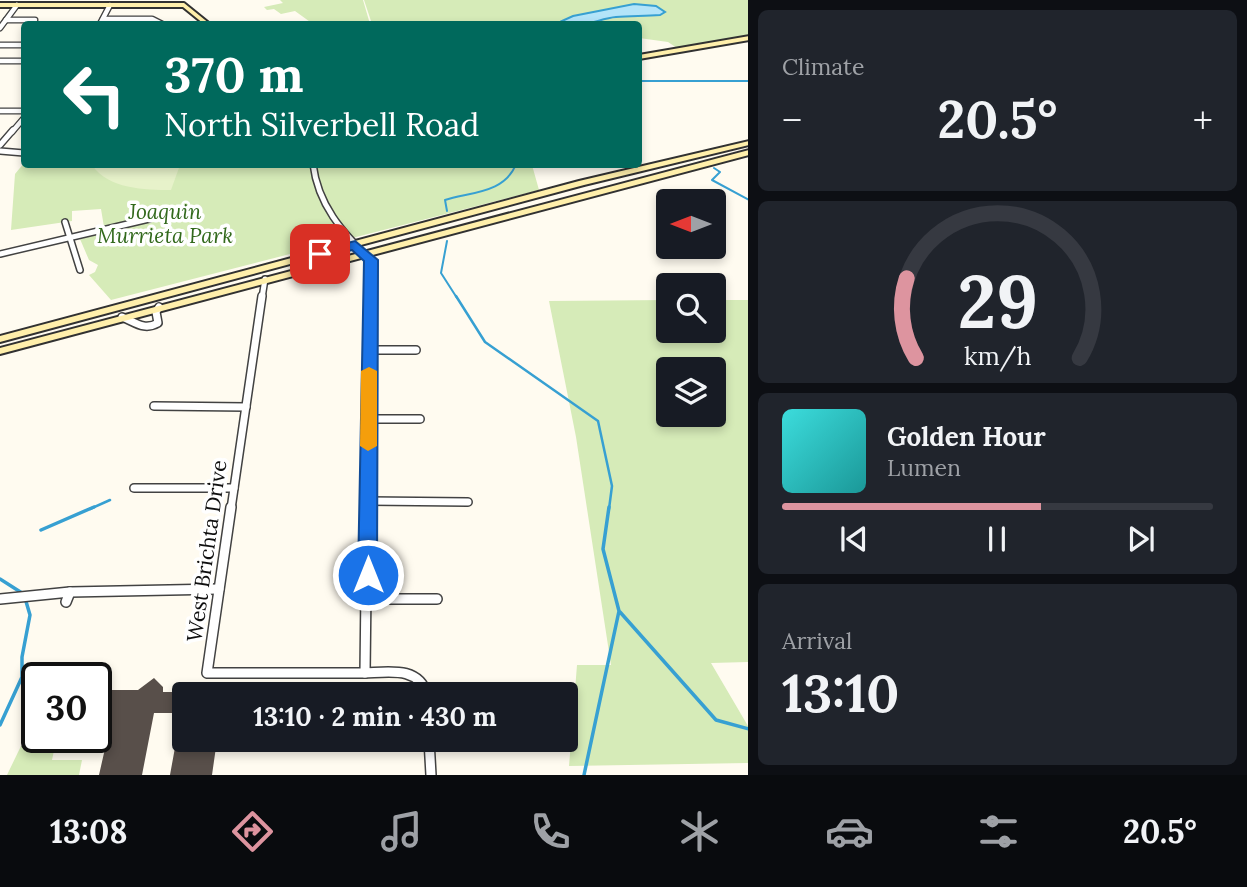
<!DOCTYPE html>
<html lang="en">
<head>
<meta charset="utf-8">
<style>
  body { margin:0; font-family:Lora,serif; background:#20242c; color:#f1f3f6; height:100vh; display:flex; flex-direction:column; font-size:26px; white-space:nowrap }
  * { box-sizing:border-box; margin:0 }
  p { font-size:23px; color:#9ea1a6 }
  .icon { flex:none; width:38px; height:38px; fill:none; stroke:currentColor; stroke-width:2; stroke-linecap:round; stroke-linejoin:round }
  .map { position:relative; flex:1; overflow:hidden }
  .details { display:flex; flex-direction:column; gap:10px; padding:10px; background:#0d0f14; width:499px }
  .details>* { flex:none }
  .banner { position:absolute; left:21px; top:21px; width:621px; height:147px; border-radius:7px; box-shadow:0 4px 10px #0003; background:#00695c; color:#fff; overflow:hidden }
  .needle { width:46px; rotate:270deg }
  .fabs { position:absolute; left:656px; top:189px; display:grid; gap:14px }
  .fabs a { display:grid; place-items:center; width:70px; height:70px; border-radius:7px; background:#171b24; box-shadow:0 4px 10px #0003; font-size:35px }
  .speed { position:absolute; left:21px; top:662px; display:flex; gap:14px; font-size:35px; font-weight:700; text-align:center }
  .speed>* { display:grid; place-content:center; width:91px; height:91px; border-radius:50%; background:#171b24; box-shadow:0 4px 10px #0003; line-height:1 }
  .speed .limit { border:4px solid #111; border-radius:10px; background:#fff; color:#111 }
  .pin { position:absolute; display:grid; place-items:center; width:60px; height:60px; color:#fff; margin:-30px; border-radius:14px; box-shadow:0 4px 10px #0006 }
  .me { position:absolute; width:77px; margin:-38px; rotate:0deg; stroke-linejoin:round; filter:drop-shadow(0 0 5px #0008) }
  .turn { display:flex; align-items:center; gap:24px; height:147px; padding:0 28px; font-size:32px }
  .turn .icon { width:91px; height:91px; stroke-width:2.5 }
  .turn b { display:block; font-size:49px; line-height:60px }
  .big { font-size:52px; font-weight:700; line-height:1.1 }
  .details .tile { flex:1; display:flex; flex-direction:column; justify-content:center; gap:10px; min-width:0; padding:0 24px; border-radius:10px; background:#20242c }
  .details .dial { align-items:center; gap:0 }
  .dial svg { height:182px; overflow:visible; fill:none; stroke:#363941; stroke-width:7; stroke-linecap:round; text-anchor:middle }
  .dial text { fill:#f1f3f6; stroke:none }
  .song { display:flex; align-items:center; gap:21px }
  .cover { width:84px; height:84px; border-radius:10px; background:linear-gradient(135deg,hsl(180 70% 55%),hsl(180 70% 35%)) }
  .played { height:7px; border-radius:4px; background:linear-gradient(90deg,#dd949f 60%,#363941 60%) }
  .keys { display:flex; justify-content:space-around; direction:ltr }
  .heat { display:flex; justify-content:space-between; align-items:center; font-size:38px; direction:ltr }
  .trip { position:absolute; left:172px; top:682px; width:406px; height:70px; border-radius:7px; background:#171b24; box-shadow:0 4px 10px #0003; font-weight:700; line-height:70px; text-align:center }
  .dock { display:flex; height:112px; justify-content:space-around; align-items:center; background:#090b0e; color:#9ea1a6 }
  .dock .icon { width:49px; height:49px }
  .dock .on { color:#dd949f }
  .dock b { font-size:32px; color:#f1f3f6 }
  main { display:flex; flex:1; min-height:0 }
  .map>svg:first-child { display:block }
</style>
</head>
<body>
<main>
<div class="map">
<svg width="749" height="775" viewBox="0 0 749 775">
  <rect width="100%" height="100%" fill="#fffbf0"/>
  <g fill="#d6ebb8" fill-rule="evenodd">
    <path d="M 280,0 L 363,0 L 370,24 L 313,24 L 295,11 L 281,14 L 274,9 L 267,10 L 264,7 L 283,3 Z"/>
    <path d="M 364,0 L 748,0 L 748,35 L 677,48 L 668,42 L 639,38 L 639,24 L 372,24 Z"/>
    <path d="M 24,163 L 532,165 L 539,190 L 111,300 L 89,275 L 95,272 L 98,265 L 89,260 L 80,239 L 105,233 L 101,209 L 72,211 L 72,221 L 11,230 L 15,174 Z"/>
    <path d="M 668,300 L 668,331 L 714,331 L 714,300 L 748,300 L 748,662 L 711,663 L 748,726 L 748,763 L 569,766 L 577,665 L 611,665 L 576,437 L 549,301 ZM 668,369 L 714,369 L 714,415 L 668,415 Z"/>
    <path d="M 21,746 L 55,746 L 52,760 L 82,760 L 79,775 L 7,775 Z"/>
  </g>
  <path fill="#e7f2ca" d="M 92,165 L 180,165 L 171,190 C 145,190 108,189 92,165 Z"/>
  <path fill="#b3e4f9" stroke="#37a0d2" stroke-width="2" d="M 634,4 L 656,6 L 665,12 L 660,15 C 645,16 631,16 616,17 C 599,18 578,32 562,21 L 573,16 Z"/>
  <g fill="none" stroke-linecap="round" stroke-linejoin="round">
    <g stroke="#37a0d2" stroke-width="2">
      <path d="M 639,81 L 749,81"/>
      <path d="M 714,168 L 720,172 L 712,180 L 749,200"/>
      <path d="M 447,211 L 445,200 C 471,192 505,193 516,164"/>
      <path d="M 447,241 L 441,273 L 457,298"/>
    </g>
    <g stroke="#37a0d2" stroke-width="2.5">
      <path d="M 456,296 L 485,342 L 598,421 L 612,486 L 609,509"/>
      <path d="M 90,509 L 110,500"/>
    </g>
    <g stroke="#37a0d2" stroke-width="3.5">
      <path d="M 41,530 L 94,507"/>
      <path d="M 0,579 L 22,593"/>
      <path d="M 620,612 L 716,720 L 749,729"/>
      <path d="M 0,725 L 22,677 L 22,657 L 30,615 L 25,598"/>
      <path d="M 584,775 L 619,611 L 603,549 L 609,507"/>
    </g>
  </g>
  <g fill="#584f4a">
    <path d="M 154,678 L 163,687 L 163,692 L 184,692 L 184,713 L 154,713 L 142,775 L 99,775 L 109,731 L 100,731 L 99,728 L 108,690 L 138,690 Z"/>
    <path d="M 180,720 L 184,720 L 184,740 L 217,740 L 212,775 L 170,775 Z"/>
  </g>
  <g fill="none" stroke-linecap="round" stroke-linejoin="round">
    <defs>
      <g id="street-far3">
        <path d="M 103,19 L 152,19 L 162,24"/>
        <path d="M 6,20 L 35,20"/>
        <path d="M 100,24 L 110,5"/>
        <path d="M 0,28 L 17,5"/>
        <path d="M 0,45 L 24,45"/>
        <path d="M 0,61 L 24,61"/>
        <path d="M 0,111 L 24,111"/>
        <path d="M 12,132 L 24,118"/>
      </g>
      <g id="street-far2">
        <path d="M 0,145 L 13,130"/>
        <path d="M 0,151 L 24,153"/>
        <path d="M 313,164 C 318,205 342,232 371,260 L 370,298"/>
        <path d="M 65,222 L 80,270"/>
        <path d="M 0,254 L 149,219"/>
        <path d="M 262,298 L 265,279"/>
      </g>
      <g id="street-far1">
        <path d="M 122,317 C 135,322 144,331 158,323 L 156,312 L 159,307"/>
        <path d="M 369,350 L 416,350"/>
        <path d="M 154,406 L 246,407"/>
        <path d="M 369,419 L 420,419"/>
        <path d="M 134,488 L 234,488"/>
        <path d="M 368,501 L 468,502"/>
        <path d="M 231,509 L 262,296"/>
        <path d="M 367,509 L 370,296"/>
      </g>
      <g id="street">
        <path d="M 231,507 L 207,673 L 365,673"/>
        <path d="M 367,507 L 365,673 C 389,672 419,666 427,695"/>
        <path d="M 0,599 L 70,592 L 219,589"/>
        <path d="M 367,599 L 437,599"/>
        <path d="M 66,602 L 70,592"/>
        <path d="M 429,740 L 431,775"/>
      </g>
      <g id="secondary">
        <path d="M 0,3 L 184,3 L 210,24 L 204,24 L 183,7 L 0,7 Z"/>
        <path d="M 749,36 L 749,40 L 639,59 L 639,55 Z"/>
        <path d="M 749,141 L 749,145 L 584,185 L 0,342 L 0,336 L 579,181 Z"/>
        <path d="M 749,150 L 749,155 L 0,354 L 0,348 Z"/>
      </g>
    </defs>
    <use href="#street-far3" stroke="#424242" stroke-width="7"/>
    <use href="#street-far2" stroke="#424242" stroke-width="8"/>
    <use href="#street-far1" stroke="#424242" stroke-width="10"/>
    <use href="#street" stroke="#424242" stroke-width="12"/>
    <use href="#secondary" stroke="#313131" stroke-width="4"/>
    <use href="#street-far3" stroke="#fff" stroke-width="4.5"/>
    <use href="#street-far2" stroke="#fff" stroke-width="5"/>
    <use href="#street-far1" stroke="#fff" stroke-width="7"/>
    <use href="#street" stroke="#fff" stroke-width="9"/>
    <use href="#secondary" fill="#ffefab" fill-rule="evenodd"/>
  </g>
  <path fill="#1a73e8" stroke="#114b97" stroke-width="2" d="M 355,241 L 378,260 L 377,575 L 374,580 L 361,580 L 358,575 L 364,261 L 352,250 L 320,258 L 313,254 L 315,251 Z"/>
  <path fill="#f59e0b" d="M 369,367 L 377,371 L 377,446 L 368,451 L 360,446 L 361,371 Z"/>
  <g text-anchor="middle" stroke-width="7" stroke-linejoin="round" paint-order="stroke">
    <g font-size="21" font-style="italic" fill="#32691c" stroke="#fff">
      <text x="165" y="219">Joaquin<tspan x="165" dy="24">Murrieta Park</tspan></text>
    </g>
    <g font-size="21" fill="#0f0f0f" stroke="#fff">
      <text transform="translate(207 551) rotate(-82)" y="7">West Brichta Drive</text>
    </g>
  </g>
</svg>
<div class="fabs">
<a><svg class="needle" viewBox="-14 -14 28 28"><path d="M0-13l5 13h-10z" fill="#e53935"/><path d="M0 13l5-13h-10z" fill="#9ea1a6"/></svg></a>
<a><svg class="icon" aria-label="search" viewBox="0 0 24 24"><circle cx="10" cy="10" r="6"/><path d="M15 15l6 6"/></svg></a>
<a><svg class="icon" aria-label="layers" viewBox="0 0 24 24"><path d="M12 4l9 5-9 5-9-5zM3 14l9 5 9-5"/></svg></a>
</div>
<div class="speed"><div class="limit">30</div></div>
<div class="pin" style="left:320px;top:254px;background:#d93025"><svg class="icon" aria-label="arrive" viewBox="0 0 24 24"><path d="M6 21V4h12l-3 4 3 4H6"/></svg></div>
<svg class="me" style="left:368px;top:575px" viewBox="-20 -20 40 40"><circle r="17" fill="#1a73e8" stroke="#fff" stroke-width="3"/><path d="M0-11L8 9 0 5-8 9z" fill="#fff"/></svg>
<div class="trip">13:10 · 2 min · 430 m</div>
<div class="banner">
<div class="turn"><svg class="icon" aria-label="left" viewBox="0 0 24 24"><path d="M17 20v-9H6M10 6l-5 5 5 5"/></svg><div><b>370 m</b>North Silverbell Road</div></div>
</div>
</div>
<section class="details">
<div class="tile"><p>Climate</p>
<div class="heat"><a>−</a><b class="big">20.5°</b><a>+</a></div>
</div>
<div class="tile dial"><svg viewBox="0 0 100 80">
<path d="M14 69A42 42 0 1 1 86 69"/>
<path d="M14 69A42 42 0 0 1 10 34" stroke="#dd949f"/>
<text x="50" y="56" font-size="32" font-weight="700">29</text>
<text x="50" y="72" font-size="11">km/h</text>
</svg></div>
<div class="tile">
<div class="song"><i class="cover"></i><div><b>Golden Hour</b><p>Lumen</p></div></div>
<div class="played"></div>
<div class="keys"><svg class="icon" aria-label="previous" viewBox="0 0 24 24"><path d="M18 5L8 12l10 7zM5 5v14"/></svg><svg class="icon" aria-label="pause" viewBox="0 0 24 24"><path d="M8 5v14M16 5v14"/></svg><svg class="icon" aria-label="next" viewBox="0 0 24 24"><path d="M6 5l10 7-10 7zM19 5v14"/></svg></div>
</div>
<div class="tile"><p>Arrival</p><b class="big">13:10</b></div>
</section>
</main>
<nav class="dock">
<b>13:08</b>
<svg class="icon on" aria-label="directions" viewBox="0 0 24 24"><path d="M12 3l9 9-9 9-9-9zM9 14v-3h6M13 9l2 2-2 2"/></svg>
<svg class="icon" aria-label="music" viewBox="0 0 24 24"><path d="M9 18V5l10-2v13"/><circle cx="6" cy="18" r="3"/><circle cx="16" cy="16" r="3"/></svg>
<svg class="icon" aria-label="phone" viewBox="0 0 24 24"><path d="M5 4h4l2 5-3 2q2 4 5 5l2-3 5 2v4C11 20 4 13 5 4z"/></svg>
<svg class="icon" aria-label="climate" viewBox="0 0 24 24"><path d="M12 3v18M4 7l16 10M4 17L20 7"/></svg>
<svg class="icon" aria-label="car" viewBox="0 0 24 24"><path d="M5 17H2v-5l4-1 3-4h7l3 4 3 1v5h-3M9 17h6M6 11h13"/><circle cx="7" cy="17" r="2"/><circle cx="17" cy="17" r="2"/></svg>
<svg class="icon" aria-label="filters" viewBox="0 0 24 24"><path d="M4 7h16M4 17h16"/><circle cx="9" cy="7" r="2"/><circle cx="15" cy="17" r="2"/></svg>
<b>20.5°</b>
</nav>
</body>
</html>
